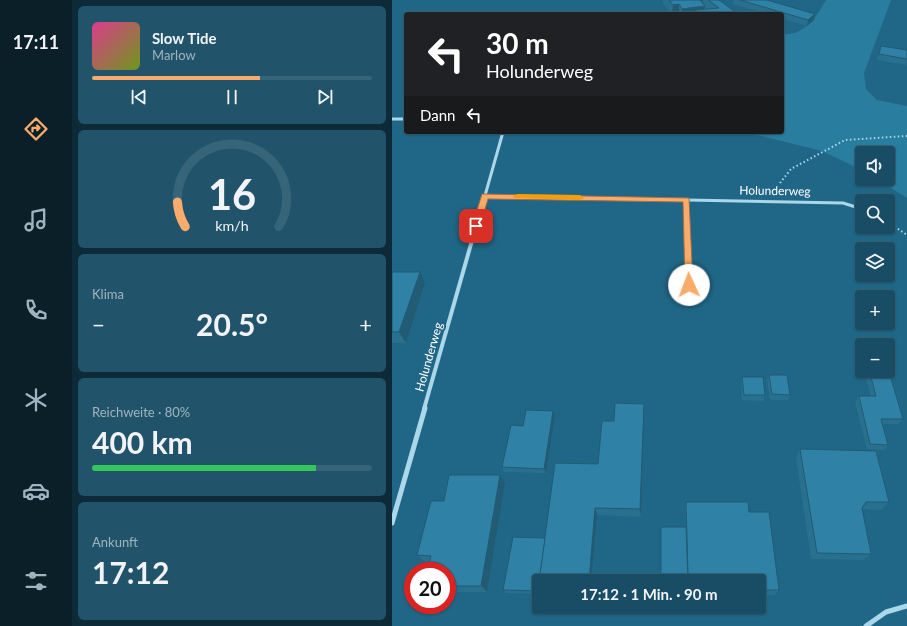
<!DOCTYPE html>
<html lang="de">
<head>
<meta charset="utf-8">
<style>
  body { margin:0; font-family:Lato,sans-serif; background:#21546b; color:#f1f3f6; height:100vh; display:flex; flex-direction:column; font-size:15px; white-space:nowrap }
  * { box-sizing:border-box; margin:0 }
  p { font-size:13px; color:#9fb4bf }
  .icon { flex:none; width:22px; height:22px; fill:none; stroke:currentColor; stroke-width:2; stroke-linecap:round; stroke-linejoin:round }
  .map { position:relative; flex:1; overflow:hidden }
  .sheet { display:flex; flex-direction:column; gap:6px; padding:6px; background:#0d2a38; width:320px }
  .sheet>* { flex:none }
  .top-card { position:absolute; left:12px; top:12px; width:380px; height:122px; border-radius:4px; box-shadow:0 1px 3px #0004,0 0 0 1px #366479; background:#202124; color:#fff; overflow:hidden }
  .tools { position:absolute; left:463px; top:146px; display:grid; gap:8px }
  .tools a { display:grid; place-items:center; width:40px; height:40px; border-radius:4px; background:#184d65; box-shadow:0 1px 3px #0004,0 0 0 1px #366479; font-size:20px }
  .speed { position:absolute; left:12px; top:562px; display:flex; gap:8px; font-size:20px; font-weight:700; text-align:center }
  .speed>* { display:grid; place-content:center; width:52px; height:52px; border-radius:50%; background:#184d65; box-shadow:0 1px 3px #0004,0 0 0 1px #366479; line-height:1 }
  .speed .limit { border:6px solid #d22; background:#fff; color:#111 }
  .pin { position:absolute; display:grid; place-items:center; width:34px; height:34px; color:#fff; margin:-17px; border-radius:8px; box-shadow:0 2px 6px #0006 }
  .me { position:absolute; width:44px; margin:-22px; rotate:358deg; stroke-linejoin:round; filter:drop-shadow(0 0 3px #0008) }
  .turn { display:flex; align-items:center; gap:14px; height:84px; padding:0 16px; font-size:18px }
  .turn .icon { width:52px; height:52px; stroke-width:2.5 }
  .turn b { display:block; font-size:28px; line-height:34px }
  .then { display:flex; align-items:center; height:38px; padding:0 16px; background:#0003; gap:8px; font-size:15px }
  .big { font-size:30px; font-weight:700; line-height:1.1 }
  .sheet .widget { flex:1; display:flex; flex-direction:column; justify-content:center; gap:6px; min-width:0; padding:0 14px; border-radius:6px; background:#21546b }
  .sheet .dial { align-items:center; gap:0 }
  .dial svg { height:104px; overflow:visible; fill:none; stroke:#366479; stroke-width:7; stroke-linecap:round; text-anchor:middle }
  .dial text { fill:#f1f3f6; stroke:none }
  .song { display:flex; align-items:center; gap:12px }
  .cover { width:48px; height:48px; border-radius:6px; background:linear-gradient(135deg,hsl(330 70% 55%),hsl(80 70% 35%)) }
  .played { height:4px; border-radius:2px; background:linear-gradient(90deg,#f8ab6a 60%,#366479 60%) }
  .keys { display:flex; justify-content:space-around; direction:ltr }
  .heat { display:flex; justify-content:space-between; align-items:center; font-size:22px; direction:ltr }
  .charge { height:6px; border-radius:3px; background:linear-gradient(90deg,#34c759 80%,#366479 0) }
  .trip { position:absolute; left:140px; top:574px; width:234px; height:40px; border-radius:4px; background:#184d65; box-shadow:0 1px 3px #0004,0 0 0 1px #366479; font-weight:700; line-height:40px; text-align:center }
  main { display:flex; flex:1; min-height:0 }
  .tab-bar { display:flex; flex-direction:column; width:72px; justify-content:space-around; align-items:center; background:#0a1f28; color:#9fb4bf }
  .tab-bar .icon { width:28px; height:28px }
  .tab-bar .current { color:#f8ab6a }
  .tab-bar b { font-size:18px; color:#f1f3f6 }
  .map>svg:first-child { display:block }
</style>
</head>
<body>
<main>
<nav class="tab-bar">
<b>17:11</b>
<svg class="icon current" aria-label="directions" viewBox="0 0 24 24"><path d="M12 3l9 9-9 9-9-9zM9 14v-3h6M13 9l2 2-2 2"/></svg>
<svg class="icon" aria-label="music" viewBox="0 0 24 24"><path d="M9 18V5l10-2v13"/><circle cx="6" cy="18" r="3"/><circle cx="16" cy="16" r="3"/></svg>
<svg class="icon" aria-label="phone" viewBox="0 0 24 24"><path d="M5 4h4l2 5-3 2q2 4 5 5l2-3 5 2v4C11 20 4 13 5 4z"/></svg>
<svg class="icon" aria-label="climate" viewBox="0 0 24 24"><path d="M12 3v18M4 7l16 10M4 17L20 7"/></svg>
<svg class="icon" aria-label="car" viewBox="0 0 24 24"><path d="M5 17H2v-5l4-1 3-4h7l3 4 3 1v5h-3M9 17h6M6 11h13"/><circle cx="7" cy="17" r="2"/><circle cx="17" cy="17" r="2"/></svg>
<svg class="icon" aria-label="filters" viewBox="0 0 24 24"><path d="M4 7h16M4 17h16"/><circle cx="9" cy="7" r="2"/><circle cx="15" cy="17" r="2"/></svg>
</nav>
<section class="sheet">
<div class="widget">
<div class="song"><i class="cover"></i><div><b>Slow Tide</b><p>Marlow</p></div></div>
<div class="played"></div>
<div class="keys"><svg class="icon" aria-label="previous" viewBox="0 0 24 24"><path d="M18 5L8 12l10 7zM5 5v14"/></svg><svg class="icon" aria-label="pause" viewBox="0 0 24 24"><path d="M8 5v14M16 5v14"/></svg><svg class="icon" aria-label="next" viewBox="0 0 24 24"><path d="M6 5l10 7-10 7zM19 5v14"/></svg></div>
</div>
<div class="widget dial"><svg viewBox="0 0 100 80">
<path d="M14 69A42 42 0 1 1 86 69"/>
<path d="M14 69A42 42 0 0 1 8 50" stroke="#f8ab6a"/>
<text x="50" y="56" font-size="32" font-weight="700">16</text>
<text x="50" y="72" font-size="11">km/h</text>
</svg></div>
<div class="widget"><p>Klima</p>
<div class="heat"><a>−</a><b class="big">20.5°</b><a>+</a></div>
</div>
<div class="widget"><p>Reichweite · 80%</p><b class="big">400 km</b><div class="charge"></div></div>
<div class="widget"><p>Ankunft</p><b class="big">17:12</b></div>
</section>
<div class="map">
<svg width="515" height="626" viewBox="0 0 515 626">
  <rect width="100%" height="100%" fill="#206787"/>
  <path fill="#297d9f" d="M 434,0 L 499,0 L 472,73 L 474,89 L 485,100 L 515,106 L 515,198 L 485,179 L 496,179 L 496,153 L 470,153 L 470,170 L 430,151 L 353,132 L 390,132 L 390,34 C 413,36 424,17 434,0 Z"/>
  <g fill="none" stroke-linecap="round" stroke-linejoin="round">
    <g stroke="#aad7ea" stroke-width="2" stroke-dasharray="1.5 2.5" stroke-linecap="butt">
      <path d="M 388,183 L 399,169 L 453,140 L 515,136"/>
      <path d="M 496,222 L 515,235"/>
    </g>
    <path stroke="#aad7ea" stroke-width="2.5" d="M 295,200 L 296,238"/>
    <path stroke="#aad7ea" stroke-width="3" d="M 296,237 L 297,285"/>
    <g stroke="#aad7ea" stroke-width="3">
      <path d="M 0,119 L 14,119"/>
      <path d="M 93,196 L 451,203 L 470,209"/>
      <path d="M 81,238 L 111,132"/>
    </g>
    <path stroke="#aad7ea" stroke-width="4" d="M 32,409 L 81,237"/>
    <g stroke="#aad7ea" stroke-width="5">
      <path d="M 0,523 L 33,408"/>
      <path d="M 474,626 L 494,612 L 515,606"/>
    </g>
  </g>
  <g fill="#28708e">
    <path d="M 271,0 L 327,0 L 346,14 L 279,14 L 271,3 Z"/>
    <path d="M 342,0 L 375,0 L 423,14 L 422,20 L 415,26 L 390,19 L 390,14 L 375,14 L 341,4 Z"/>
    <path d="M 489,46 L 515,50 L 515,62 L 514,65 L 485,60 Z"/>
    <path d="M 0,272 L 33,283 L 14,343 L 0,343 Z"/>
    <path d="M 478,374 L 511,419 L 506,424 L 491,424 L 496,445 L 492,450 L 475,449 L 463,402 L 467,396 L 479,396 L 474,380 Z"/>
    <path d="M 377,375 L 398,395 L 396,400 L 378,400 L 375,380 Z"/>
    <path d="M 350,377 L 373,395 L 371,401 L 350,400 L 349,382 Z"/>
    <path d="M 252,414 L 249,517 L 205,515 L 147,581 L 147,594 L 114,593 L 111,590 L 153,538 L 206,464 L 222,421 Z"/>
    <path d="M 163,416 L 154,473 L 112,472 L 110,467 L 131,426 Z"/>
    <path d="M 408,449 L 497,502 L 489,510 L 470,509 L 479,554 L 471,560 L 419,559 L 404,458 Z"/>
    <path d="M 113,483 L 95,592 L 55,592 L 55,571 L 37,562 L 33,562 L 25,555 L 52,501 Z"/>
    <path d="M 294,502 L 357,512 L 387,590 L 383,595 L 367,595 L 367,581 L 296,581 L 293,509 Z"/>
  </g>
  <g fill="#215b74">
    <path d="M 306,0 L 311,0 L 310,6 L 313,6 L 312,14 L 290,14 L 290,9 Z"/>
    <path d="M 287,4 L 287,14 L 280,14 L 281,5 Z"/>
    <path d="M 423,14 L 422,20 L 415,26 L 416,20 Z"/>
    <path d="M 28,272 L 33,283 L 14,343 L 7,332 Z"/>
    <path d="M 252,404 L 252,414 L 249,517 L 248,509 Z"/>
    <path d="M 161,411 L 163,416 L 154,473 L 152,469 Z"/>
    <path d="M 108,475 L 113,483 L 95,592 L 89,586 Z"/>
    <path d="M 203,508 L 205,515 L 199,581 L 197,581 Z"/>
  </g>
  <g fill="#2f82a5" stroke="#215b74">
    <path d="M 277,0 L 308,0 L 313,6 L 290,9 L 287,4 L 281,5 Z"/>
    <path d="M 316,0 L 327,0 L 346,14 L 304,14 L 304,10 L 327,8 Z"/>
    <path d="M 348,0 L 375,0 L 423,14 L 416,20 Z"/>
    <path d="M 489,46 L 515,50 L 515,59 L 487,54 Z"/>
    <path d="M 0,272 L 28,272 L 7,332 L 0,332 Z"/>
    <path d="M 478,374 L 498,375 L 511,419 L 489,419 L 496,445 L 478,444 L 467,396 L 484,396 Z"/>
    <path d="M 377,375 L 395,375 L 398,395 L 380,394 Z"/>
    <path d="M 350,377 L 371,377 L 373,395 L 352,395 Z"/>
    <path d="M 223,403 L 252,404 L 248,509 L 203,508 L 197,581 L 147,581 L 163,463 L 206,464 L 210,421 L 222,421 Z"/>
    <path d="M 134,410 L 161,411 L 152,469 L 110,467 L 119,425 L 131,426 Z"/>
    <path d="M 408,449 L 484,451 L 497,502 L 474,502 L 470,508 L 479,554 L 425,553 Z"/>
    <path d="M 57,475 L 108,475 L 89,586 L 55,586 L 55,571 L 35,571 L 39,556 L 25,555 L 39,501 L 52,501 Z"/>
    <path d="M 294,502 L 356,502 L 357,512 L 377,512 L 387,590 L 367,590 L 367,581 L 360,581 L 359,576 L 296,575 Z"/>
    <path d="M 269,527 L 294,527 L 296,581 L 269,581 Z"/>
    <path d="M 121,537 L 153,538 L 147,581 L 146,588 L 147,591 L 111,590 Z"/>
  </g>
  <path fill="#f8ab6a" stroke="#a16f45" d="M 90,194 L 297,198 L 301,285 L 297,289 L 293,285 L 291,202 L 96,199 L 88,226 L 84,229 L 80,226 Z"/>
  <path fill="#f59e0b" d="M 125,194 L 188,195 L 192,198 L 188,200 L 122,198 L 121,197 Z"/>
  <g text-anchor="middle" stroke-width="4" stroke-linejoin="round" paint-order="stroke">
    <g font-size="12" fill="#fff" stroke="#206787">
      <text transform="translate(383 191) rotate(1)" y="4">Holunderweg</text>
      <text transform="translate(37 357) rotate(-74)" y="4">Holunderweg</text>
    </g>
  </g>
</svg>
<div class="tools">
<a><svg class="icon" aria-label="sound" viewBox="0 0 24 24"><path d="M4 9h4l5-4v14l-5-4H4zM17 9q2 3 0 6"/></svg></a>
<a><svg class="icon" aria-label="search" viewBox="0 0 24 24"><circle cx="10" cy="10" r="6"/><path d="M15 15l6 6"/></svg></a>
<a><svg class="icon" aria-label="layers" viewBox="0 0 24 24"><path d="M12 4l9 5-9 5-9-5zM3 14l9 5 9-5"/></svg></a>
<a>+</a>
<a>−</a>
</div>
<div class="speed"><div class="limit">20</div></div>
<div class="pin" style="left:84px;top:226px;background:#d93025"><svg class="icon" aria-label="arrive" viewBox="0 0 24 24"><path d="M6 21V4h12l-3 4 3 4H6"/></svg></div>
<svg class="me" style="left:297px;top:285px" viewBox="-20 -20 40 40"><circle r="19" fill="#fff"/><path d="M0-13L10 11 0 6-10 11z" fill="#f8ab6a"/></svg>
<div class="trip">17:12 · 1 Min. · 90 m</div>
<div class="top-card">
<div class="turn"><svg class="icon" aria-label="left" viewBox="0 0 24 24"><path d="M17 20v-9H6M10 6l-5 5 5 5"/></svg><div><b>30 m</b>Holunderweg</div></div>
<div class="then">Dann<svg class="icon" aria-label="left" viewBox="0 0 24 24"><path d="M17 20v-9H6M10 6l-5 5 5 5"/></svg></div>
</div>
</div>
</main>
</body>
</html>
